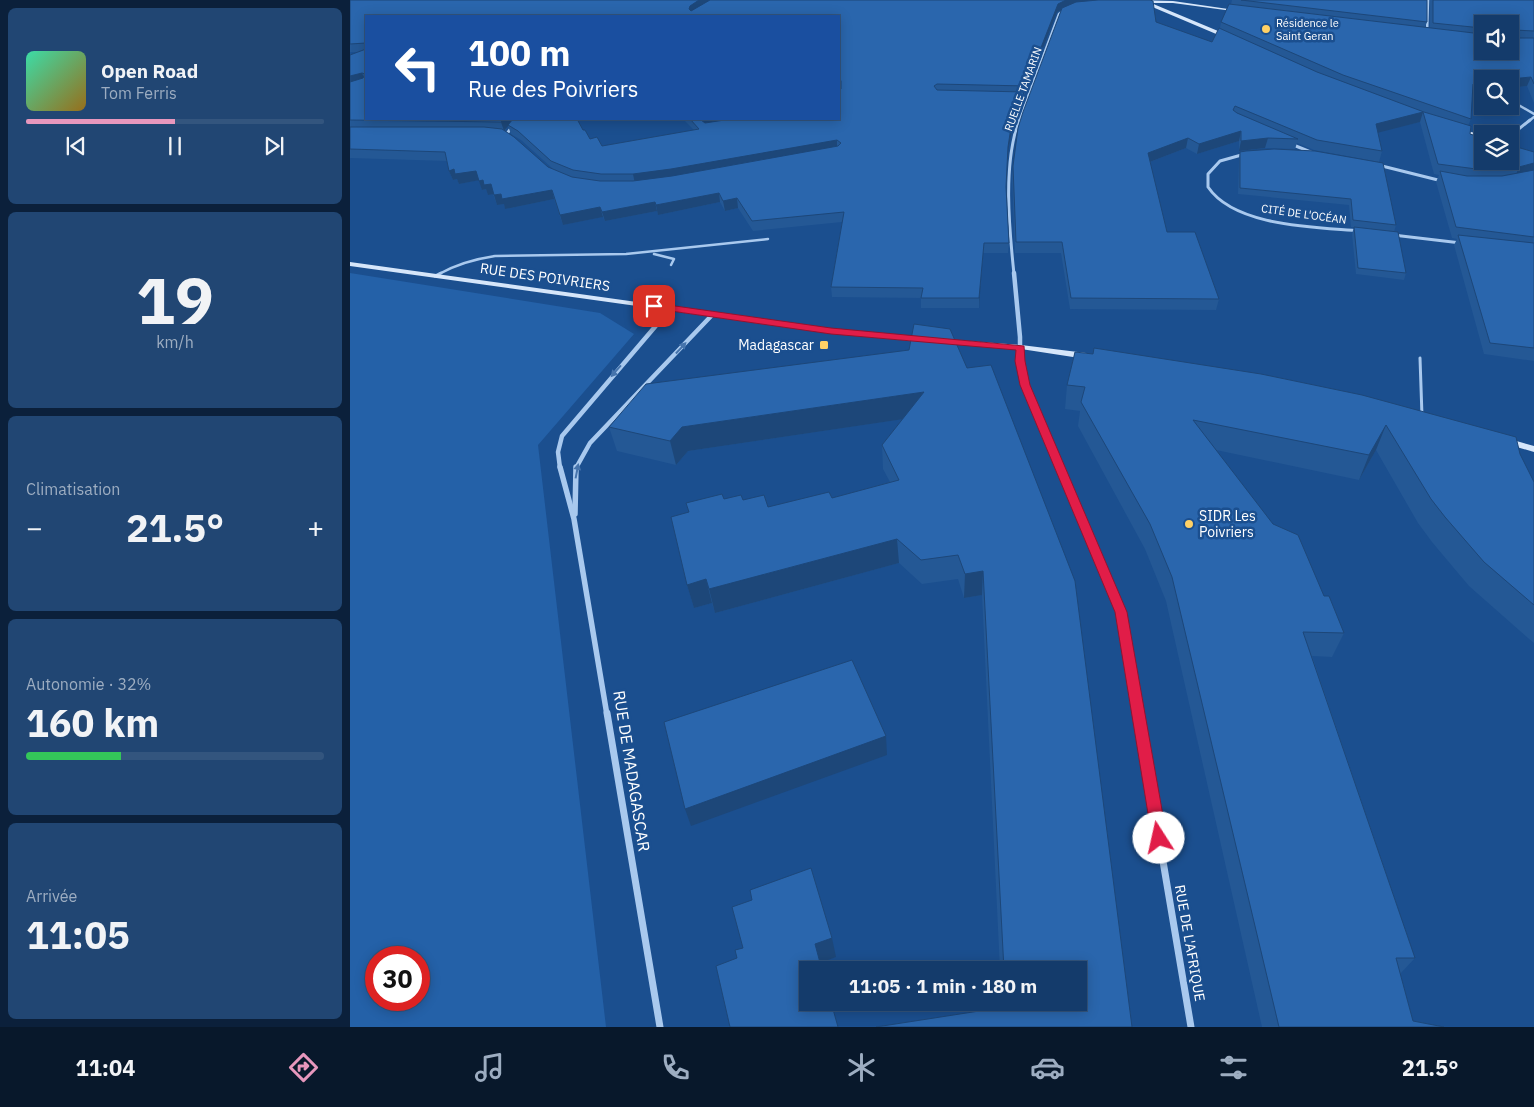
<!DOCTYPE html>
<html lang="fr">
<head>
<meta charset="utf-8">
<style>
  body { margin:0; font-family:"IBM Plex Sans",sans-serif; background:#214673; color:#f1f3f6; height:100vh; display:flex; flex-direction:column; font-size:19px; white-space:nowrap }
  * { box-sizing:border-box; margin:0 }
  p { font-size:16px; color:#9dadc1 }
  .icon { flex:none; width:28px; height:28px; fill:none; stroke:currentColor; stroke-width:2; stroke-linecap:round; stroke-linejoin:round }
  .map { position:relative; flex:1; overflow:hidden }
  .panel { display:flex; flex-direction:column; gap:8px; padding:8px; background:#0b203b; width:350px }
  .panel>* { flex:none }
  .hud { position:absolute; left:15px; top:15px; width:475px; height:105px; border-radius:0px; box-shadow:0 2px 12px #0003,0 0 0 1px #33557e; background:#1a4fa0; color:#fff; overflow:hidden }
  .buttons { position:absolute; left:1124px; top:15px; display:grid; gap:10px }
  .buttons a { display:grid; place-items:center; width:45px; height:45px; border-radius:0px; background:#143b6b; box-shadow:0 2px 12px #0003,0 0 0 1px #33557e; font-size:25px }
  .speed { position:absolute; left:15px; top:946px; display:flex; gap:10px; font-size:25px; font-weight:700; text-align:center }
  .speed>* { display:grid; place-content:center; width:65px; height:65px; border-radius:50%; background:#143b6b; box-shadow:0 2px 12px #0003,0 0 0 1px #33557e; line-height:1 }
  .speed .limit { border:8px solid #d22; background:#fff; color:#111 }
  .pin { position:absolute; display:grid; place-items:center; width:42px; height:42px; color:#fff; margin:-21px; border-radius:10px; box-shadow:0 2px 8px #0006 }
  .me { position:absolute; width:55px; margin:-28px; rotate:350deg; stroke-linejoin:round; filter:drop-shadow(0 0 4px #0008) }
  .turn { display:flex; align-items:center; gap:18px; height:105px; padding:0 20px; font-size:22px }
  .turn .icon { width:65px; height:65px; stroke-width:2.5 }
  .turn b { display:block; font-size:35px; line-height:42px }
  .big { font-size:38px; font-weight:700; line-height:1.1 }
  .panel .card { flex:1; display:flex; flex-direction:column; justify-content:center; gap:8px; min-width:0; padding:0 18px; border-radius:8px; background:#214673 }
  .panel .dial { align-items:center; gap:0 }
  .dial b { font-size:65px; line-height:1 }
  .song { display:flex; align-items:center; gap:15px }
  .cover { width:60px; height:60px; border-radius:8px; background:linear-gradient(135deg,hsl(160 70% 55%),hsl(40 70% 35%)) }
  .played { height:5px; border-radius:2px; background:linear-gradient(90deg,#e797bd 50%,#33557e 50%) }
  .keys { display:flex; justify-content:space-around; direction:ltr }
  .heat { display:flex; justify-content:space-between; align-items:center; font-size:28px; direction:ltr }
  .charge { height:8px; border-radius:4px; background:linear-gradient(90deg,#34c759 32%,#33557e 0) }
  .trip { position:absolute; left:449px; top:961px; width:288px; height:50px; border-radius:0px; background:#143b6b; box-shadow:0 2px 12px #0003,0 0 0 1px #33557e; font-weight:700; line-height:50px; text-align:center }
  .dock { display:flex; height:80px; justify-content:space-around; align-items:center; background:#08182b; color:#9dadc1 }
  .dock .icon { width:35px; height:35px }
  .dock .selected { color:#e797bd }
  .dock b { font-size:22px; color:#f1f3f6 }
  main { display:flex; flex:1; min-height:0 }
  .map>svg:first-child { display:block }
</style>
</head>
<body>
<main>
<section class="panel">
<div class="card">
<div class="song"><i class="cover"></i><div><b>Open Road</b><p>Tom Ferris</p></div></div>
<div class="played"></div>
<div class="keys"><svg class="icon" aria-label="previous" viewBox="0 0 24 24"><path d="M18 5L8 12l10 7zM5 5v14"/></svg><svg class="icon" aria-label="pause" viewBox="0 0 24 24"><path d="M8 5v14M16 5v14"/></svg><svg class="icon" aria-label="next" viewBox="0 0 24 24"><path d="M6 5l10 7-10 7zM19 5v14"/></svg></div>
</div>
<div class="card dial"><b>19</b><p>km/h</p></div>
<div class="card"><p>Climatisation</p>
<div class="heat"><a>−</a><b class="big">21.5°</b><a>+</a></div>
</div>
<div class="card"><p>Autonomie · 32%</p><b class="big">160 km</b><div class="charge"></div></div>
<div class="card"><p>Arrivée</p><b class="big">11:05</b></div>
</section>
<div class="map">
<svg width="1184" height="1027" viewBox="0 0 1184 1027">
  <rect width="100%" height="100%" fill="#1b4f8f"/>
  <path fill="#2461a8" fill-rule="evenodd" d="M 0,273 L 250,313 L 284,334 L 188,445 L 256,1027 L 0,1027 ZM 26,958 L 69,958 L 69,1000 L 26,1000 Z"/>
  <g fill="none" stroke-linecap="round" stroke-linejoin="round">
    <g stroke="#a9c9ee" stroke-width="2.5">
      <path d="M 304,254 L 324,259 L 321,265"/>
      <path d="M 89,274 C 107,264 125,259 145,256 L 276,254 L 418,239"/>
    </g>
    <g stroke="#a9c9ee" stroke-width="3">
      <path d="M 85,276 L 91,273"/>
      <path d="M 1070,358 L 1072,416"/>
    </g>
    <g stroke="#a9c9ee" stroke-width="2.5">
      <path d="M 1077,34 L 1078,0"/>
      <path d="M 489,90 L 489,97"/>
      <path d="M 1160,100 L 1184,114"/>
      <path d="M 166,121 L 168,119"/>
      <path d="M 669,121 L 709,14 L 714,10"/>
      <path d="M 1179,121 L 1184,117"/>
    </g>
    <g stroke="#a9c9ee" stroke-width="3">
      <path d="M 156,135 L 167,120"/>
      <path d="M 1160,136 L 1180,120"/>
      <path d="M 941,144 L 963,153"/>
      <path d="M 895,154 L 870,161 L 858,174 L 858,187 C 885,227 966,227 1010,231"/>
      <path d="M 1028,165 L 1092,181"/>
      <path d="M 1043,235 L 1111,243"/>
      <path d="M 664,274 C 659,227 653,164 669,120"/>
    </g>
    <g stroke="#a9c9ee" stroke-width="4.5">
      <path d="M 664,273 L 670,337 L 670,361 L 675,385 L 710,468"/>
      <path d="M 210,468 L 208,452 L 212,436 L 321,308"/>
      <path d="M 226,468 L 240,443 L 363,314"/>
    </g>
    <g stroke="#a9c9ee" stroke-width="5.5">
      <path d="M 210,467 L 224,519 L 257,715"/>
      <path d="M 710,467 L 771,612 L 788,715"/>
      <path d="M 225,514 L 226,467"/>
    </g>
    <g stroke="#a9c9ee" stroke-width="7">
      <path d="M 257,713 L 310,1027"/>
      <path d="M 788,713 L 841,1027"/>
    </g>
    <g fill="#d6e6fa" fill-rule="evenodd">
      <path d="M 781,0 L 823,1 L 892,11 L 890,12 L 823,3 L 801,3 L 880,36 L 878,39 L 793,3 Z"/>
      <path d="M 1107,128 L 1132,135 L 1132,139 L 1105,131 L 1105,129 Z"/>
      <path d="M 0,262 L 481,329 L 574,338 L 578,340 L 574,342 L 481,333 L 0,266 Z"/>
      <path d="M 590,339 L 671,345 L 736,353 L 740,356 L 736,359 L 671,349 L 593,343 L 589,341 Z"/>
      <path d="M 1156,438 L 1184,446 L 1184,452 L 1153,443 L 1151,441 L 1153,439 Z"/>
    </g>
  </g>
  <g fill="#245895" fill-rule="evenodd">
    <path d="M 0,0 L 800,0 L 806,22 L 862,42 L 870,28 L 871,22 L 881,4 L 882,0 L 1077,0 L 1077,22 L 1075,27 L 1080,28 L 1080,0 L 1184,0 L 1184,103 L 1177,86 L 1160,88 L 1160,79 L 1132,79 L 1132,91 L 1122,93 L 1121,119 L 1118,126 L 1120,134 L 1184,152 L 1184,361 L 1134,354 L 1104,245 L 1107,239 L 1102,238 L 1086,182 L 1089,175 L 1084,174 L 1070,122 L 1028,132 L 1032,151 L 1029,162 L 964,150 L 947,143 L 945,149 L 915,148 L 889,151 L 889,141 L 847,154 L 836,148 L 800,162 L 817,232 L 869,299 L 866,310 L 720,309 L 711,253 L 665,253 L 662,176 L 663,166 L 711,10 L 707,12 L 675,95 L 674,95 L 673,101 L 661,136 L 657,156 L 656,187 L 659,243 L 658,253 L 633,253 L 629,308 L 571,308 L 571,298 L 482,297 L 481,287 L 492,222 L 403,231 L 388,208 L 375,211 L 370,202 L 308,215 L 307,211 L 255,221 L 253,217 L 213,225 L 204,199 L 155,209 L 154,204 L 147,205 L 143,194 L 138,195 L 136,189 L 132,190 L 129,180 L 109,184 L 107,179 L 103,180 L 99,171 L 97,161 L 0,158 L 0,55 L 9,52 L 0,52 ZM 16,16 L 489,16 L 489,87 L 491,89 L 489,119 L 333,119 L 344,130 L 252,146 L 240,139 L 233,130 L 227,119 L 16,119 ZM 1132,24 L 1160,51 L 1132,51 ZM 158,126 L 161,134 L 171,140 L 203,169 L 198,167 L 155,131 Z"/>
    <path d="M 924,149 L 1046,225 L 1044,232 L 1001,227 L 999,205 L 888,194 L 889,158 L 890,152 Z"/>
    <path d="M 1004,227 L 1056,273 L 1054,280 L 1006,274 L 1002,234 Z"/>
    <path d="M 559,350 L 782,1027 L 652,1007 L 652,1002 L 728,1002 L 728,970 L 650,970 L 632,595 L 614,598 L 608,579 L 572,584 L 549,563 L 365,613 L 362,603 L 344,608 L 337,585 L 339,512 L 374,499 L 393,500 L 418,507 L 482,498 L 540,482 L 533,469 L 532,445 L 553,419 L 338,451 L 326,465 L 267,451 L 259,427 Z"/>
    <path d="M 725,352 L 1170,454 L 1184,482 L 1184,643 L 1178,638 L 1119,586 L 1082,542 L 1068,523 L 1026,450 L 1009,480 L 866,450 L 974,596 L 994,633 L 982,657 L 962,656 L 1065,958 L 1050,974 L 1063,1021 L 1094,1027 L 912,1027 L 816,601 L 795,549 L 728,426 L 730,411 L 715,409 L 717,385 Z"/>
  </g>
  <g fill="#1d4779">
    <path d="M 349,0 L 362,0 L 341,14 L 339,9 L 340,6 Z"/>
    <path d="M 716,0 L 778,0 L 724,4 L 707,12 L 675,95 L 676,86 L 708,4 Z"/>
    <path d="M 12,73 L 15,81 L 0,86 L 0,76 Z"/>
    <path d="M 1181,77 L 1177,86 L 1160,88 L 1160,79 Z"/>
    <path d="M 1132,82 L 1132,91 L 1119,93 L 1123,84 Z"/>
    <path d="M 674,92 L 673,101 L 661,136 L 657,156 L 658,147 L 661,127 Z"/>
    <path d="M 1073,112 L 1070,122 L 1023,134 L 1026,124 Z"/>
    <path d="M 154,119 L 164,119 L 154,131 L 151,122 Z"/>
    <path d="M 352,119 L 393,119 L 355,126 L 351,120 Z"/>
    <path d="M 891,131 L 889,141 L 847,154 L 849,144 Z"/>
    <path d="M 838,138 L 836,148 L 797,163 L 798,153 Z"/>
    <path d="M 918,138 L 915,148 L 889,151 L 891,141 Z"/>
    <path d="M 487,140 L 487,149 L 285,184 L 283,174 Z"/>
    <path d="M 1184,163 L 1184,172 L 1165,177 L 1169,167 Z"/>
    <path d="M 104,169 L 126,171 L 130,180 L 109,184 L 107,179 L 103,180 L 99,171 Z"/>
    <path d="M 133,180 L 141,184 L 144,194 L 138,195 L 136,189 L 132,190 L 129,181 Z"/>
    <path d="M 202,190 L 204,199 L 155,209 L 154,204 L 147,205 L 144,195 Z"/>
    <path d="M 369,193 L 370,202 L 308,215 L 306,205 Z"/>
    <path d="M 387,198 L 388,208 L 375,211 L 373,201 Z"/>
    <path d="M 305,202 L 307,211 L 255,221 L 252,212 Z"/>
    <path d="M 250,207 L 253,217 L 213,225 L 210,215 Z"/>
    <path d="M 634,243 L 633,253 L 629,308 L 629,298 Z"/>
    <path d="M 574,392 L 574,416 L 338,451 L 326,465 L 320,441 L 332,427 Z"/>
    <path d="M 1036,425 L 1026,450 L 1009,480 L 1019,455 Z"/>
    <path d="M 547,539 L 549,563 L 365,613 L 359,589 Z"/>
    <path d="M 633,571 L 632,595 L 614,598 L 615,574 Z"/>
    <path d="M 356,579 L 362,603 L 344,608 L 337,585 Z"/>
    <path d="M 536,736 L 537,755 L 341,826 L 335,809 Z"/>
    <path d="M 482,938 L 486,957 L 470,963 L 465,944 Z"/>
  </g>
  <g fill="#2a66ad" stroke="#1d4779">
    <path d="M 0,0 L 349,0 L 340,6 L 339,9 L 341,11 L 360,0 L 716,0 L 708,4 L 676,86 L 587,84 L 584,86 L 587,90 L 674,92 L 661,127 L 658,147 L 656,187 L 659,243 L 634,243 L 629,298 L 571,298 L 573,288 L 481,287 L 494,212 L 402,221 L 387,198 L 373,201 L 369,193 L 306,205 L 305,202 L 252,212 L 250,207 L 210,215 L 202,190 L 152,199 L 151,194 L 144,195 L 141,184 L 134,185 L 133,180 L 129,181 L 126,171 L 105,174 L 104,169 L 99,171 L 95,152 L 0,149 L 0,127 L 134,127 L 152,129 L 164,137 L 198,167 L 222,177 L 250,181 L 283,181 L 322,176 L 488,146 L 491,143 L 487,140 L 321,169 L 283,174 L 251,174 L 223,170 L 201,161 L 168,131 L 158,125 L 163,119 L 227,119 L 233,130 L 235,130 L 240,139 L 247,137 L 252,146 L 349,129 L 340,119 L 352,119 L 351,120 L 355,123 L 381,119 L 489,119 L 489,91 L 491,89 L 491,81 L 489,78 L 489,16 L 16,16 L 16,43 L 0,44 Z"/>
    <path d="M 748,0 L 800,0 L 803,1 L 806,22 L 862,42 L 869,28 L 967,72 L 1074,112 L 1121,126 L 1120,134 L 1132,138 L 1132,161 L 1160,161 L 1160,145 L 1184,152 L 1184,163 L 1169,167 L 1134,170 L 1088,164 L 1073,112 L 1026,124 L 1032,151 L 967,140 L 885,106 L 883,110 L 887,113 L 948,139 L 918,138 L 891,141 L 891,131 L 849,144 L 838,138 L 798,153 L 817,232 L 845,232 L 869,299 L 721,298 L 712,242 L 666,242 L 663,166 L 668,128 L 673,112 L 712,8 L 726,2 Z"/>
    <path d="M 891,0 L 1077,0 L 1077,22 Z"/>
    <path d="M 1083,0 L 1184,0 L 1184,31 L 1164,30 L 1162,32 L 1163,38 L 1184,38 L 1184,84 L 1181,77 L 1160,79 L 1132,79 L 1132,82 L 1123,84 L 1121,119 L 993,75 L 871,22 L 879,4 L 1132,34 L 1132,51 L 1160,51 L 1160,24 L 1132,24 L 1132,28 L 1083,23 Z"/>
    <path d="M 16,49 L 16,119 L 154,119 L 151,122 L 0,120 L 0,82 L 13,78 L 15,74 L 12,73 L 0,76 L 0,55 Z"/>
    <path d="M 924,149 L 965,151 L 1033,163 L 1046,225 L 1003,220 L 1001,199 L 890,188 L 890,152 L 896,151 Z"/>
    <path d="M 1184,170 L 1184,237 L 1106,227 L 1090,171 L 1117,176 L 1152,176 Z"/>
    <path d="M 1004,227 L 1048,232 L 1056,273 L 1008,268 Z"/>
    <path d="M 1108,235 L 1184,243 L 1184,348 L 1140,343 Z"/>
    <path d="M 564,324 L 600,329 L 617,368 L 641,365 L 725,581 L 782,1027 L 526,1027 L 655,1007 L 655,1002 L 728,1002 L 728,970 L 654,970 L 633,571 L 615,574 L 608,555 L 571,560 L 547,539 L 359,589 L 356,579 L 337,585 L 321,517 L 339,512 L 336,503 L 372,494 L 374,499 L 391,495 L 393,500 L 414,495 L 418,507 L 479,492 L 482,498 L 549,480 L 532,445 L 574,392 L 332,427 L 320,441 L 259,427 L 296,384 L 559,350 Z"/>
    <path d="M 744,348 L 911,374 L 1012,395 L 1166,437 L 1170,454 L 1184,482 L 1184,605 L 1134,562 L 1095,517 L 1081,499 L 1036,425 L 1019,455 L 843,420 L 923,524 L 948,535 L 974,596 L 979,596 L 994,633 L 953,632 L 1065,958 L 1046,958 L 1063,1021 L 1094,1027 L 929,1027 L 822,577 L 800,524 L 731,402 L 735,387 L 717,385 L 725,352 L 743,354 Z"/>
    <path d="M 502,660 L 536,736 L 335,809 L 314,722 Z"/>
    <path d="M 461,868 L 482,938 L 465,944 L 472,970 L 458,970 L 458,1002 L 481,1002 L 488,1027 L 380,1027 L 366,966 L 387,958 L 385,950 L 393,948 L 382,907 L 402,900 L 400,890 Z"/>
  </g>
  <defs><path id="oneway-solid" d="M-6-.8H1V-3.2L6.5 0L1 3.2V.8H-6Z" transform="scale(1.25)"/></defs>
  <g fill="#4674ac">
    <use href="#oneway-solid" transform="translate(331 348) rotate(-47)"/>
    <use href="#oneway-solid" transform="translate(266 371) rotate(131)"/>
    <use href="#oneway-solid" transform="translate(227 471) rotate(-79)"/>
  </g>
  <path fill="#e11d48" stroke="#92132f" d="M 304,303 L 481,328 L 674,346 L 675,361 L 680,385 L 777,612 L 817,838 L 815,843 L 809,845 L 804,843 L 802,838 L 765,612 L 670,385 L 665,361 L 666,350 L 481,334 L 300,308 L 300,304 Z"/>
  <g fill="#ffd166" stroke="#1b4f8f" stroke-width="2">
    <circle cx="916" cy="29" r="5"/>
    <rect x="469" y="340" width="10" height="10" rx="2.5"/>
    <circle cx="839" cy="524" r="5"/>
  </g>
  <g text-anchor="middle" stroke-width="5" stroke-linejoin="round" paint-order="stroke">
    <g font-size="11" fill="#fff" stroke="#1b4f8f" text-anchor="start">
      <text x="926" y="27">Résidence le<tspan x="926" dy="13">Saint Geran</tspan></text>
    </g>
    <g font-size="11" fill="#fff" stroke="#1b4f8f">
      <text transform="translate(673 89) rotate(-70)" y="4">RUELLE TAMARIN</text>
      <text transform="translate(954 214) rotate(8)" y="4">CITÉ DE L'OCÉAN</text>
    </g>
    <g font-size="14" fill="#fff" stroke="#1b4f8f">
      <text transform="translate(195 277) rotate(8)" y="5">RUE DES POIVRIERS</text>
      <text transform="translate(840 943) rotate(80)" y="5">RUE DE L'AFRIQUE</text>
    </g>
    <g font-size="14" fill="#fff" stroke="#1b4f8f" text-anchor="end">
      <text x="464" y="350">Madagascar</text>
      <text x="849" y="521" text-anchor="start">SIDR Les<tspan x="849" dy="16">Poivriers</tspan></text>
    </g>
    <g font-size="16" fill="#fff" stroke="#1b4f8f">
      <text transform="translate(282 771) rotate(81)" y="6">RUE DE MADAGASCAR</text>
    </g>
  </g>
</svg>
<div class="buttons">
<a><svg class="icon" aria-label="sound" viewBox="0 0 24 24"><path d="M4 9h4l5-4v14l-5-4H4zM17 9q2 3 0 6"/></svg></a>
<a><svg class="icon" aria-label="search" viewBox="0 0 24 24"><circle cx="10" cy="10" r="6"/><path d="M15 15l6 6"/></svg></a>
<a><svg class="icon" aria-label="layers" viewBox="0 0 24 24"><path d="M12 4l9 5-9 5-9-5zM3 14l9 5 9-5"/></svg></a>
</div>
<div class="speed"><div class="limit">30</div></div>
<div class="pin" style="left:304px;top:306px;background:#d93025"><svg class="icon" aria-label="arrive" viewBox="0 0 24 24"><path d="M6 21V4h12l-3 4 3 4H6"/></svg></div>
<svg class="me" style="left:809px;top:838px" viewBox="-20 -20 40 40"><circle r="19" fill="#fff"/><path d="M0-13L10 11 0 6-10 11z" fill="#e11d48"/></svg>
<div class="trip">11:05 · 1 min · 180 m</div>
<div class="hud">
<div class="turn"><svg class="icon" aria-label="left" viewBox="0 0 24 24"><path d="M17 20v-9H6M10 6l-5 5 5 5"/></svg><div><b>100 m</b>Rue des Poivriers</div></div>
</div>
</div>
</main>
<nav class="dock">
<b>11:04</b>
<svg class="icon selected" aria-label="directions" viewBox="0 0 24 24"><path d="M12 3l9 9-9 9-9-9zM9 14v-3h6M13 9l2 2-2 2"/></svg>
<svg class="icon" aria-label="music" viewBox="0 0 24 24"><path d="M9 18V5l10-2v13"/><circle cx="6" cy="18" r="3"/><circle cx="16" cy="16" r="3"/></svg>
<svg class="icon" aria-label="phone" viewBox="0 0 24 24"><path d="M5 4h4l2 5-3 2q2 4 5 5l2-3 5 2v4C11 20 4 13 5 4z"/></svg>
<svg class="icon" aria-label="climate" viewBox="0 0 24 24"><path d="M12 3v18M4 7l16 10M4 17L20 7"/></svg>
<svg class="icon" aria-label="car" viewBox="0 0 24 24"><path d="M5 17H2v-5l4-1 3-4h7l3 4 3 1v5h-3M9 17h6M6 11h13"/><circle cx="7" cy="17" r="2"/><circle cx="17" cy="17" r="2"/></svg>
<svg class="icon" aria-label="filters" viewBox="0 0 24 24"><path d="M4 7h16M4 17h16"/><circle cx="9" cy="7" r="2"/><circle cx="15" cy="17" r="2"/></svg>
<b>21.5°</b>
</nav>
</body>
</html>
